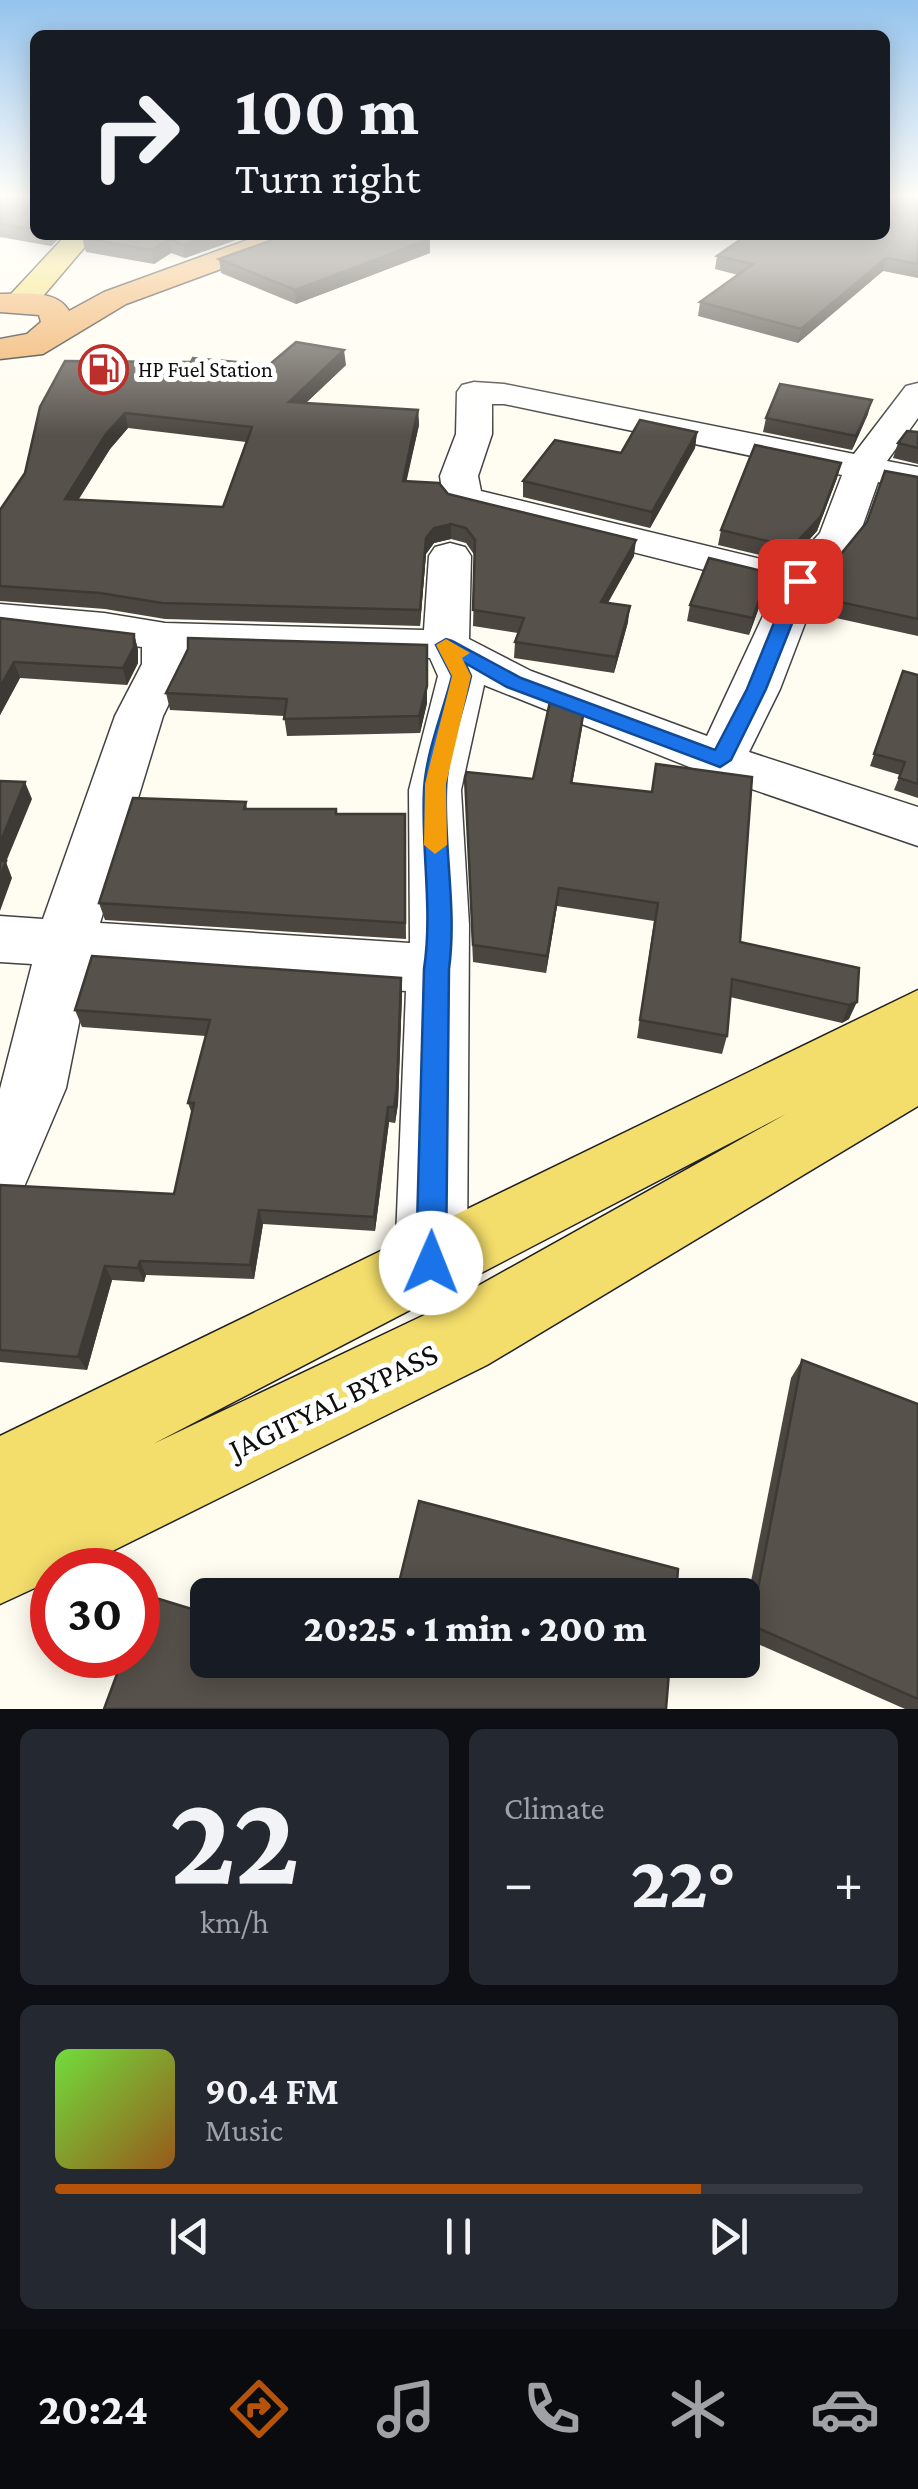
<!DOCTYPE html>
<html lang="en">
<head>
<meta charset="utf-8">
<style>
  body { margin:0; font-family:"Crimson Pro",serif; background:#242831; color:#f1f3f6; height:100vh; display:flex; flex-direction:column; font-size:38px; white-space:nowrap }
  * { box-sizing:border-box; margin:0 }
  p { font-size:32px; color:#9ea1a6 }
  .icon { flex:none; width:55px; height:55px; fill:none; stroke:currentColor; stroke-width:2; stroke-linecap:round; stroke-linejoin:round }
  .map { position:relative; height:1709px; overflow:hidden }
  .sheet { display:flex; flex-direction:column; gap:20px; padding:20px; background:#0d0f14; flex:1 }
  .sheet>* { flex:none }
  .hud { position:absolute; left:30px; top:30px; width:860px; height:210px; border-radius:15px; box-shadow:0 5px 25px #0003; background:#171b24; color:#f1f3f6; overflow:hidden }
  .speed { position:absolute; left:30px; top:1548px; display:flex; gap:20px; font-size:50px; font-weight:700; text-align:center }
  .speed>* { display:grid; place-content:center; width:130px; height:130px; border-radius:50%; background:#171b24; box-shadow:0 5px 25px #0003; line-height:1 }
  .speed .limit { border:15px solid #d22; background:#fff; color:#111 }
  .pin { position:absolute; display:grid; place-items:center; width:85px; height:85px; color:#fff; margin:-42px; border-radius:20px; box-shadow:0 5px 15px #0006 }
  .me { position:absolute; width:110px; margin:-55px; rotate:1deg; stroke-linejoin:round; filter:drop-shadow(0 0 8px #0008) }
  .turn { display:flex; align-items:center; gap:35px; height:210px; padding:0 40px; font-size:45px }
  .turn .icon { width:130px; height:130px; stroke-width:2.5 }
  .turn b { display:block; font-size:70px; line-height:85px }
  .big { font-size:75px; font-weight:800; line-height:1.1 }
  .sheet .tile { flex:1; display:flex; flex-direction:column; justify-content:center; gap:15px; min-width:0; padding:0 35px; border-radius:15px; background:#242831 }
  .sheet .dial { align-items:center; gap:0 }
  .dial b { font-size:130px; line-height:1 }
  .song { display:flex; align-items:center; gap:30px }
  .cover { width:120px; height:120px; border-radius:15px; background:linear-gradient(135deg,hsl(100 70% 55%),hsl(30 70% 35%)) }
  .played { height:10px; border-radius:5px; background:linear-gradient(90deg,#b45309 80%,#363941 80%) }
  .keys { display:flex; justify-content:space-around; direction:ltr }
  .heat { display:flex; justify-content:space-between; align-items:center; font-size:55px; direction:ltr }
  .sheet .tiles { flex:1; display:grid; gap:20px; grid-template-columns:1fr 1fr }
  .tile:last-child { grid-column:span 2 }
  .trip { position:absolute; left:190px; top:1578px; width:570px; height:100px; border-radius:15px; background:#171b24; box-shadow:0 5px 25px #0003; font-weight:800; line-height:100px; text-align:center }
  .menu { display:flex; height:160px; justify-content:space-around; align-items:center; background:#090b0e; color:#9ea1a6 }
  .menu .icon { width:70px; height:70px }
  .menu .on { color:#b45309 }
  .menu b { font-size:45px; color:#f1f3f6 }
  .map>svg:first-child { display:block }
</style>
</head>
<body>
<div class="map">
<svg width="918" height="1709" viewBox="0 0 918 1709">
  <rect width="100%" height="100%" fill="#fffdf1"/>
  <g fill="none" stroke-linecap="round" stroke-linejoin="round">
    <defs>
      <path id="minor" d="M 474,382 L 504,384 L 854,454 L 906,386 L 918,383 L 918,418 L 887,461 L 918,467 L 918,491 L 878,482 L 859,536 L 820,584 L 780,689 L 749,752 L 918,807 L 918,846 L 702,772 L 484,685 L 461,790 L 469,925 L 467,1263 L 457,1288 L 431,1298 L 405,1288 L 395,1263 L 406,991 L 90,968 L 66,1088 L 24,1187 L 0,1196 L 0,1089 L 32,964 L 0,962 L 0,916 L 43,919 L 115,716 L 142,664 L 142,647 L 0,630 L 0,604 L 104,613 L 165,623 L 424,630 L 429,556 L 435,547 L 450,543 L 465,547 L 471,556 L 469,639 L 531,671 L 707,736 L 776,588 L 449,506 L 443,498 L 440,476 L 456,434 L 457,392 L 462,385 ZM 492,404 L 504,404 L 842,475 L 820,533 L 790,566 L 481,491 L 478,476 L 492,434 ZM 188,651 L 430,658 L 438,676 L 409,790 L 410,943 L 100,923 L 163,716 L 188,664 Z"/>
      <g id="major">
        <path d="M 66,235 L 95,235 L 32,309 L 10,309 L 6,302 L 10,295 Z"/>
        <path d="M 918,990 L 918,1106 L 487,1365 L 74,1570 L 52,1570 L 52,1580 L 0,1604 L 0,1436 ZM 786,1114 L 433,1311 L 153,1444 Z"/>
      </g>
      <path id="highway" d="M 261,235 L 301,235 L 297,241 L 126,304 L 43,354 L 0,359 L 0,339 L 27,334 L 41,322 L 39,315 L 0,312 L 0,294 C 22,294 57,289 69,311 L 104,292 Z"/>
    </defs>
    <use href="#minor" stroke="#424242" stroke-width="3"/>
    <use href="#major" stroke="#202020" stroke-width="3"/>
    <use href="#highway" stroke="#202020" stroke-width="3"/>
    <use href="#minor" fill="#fff" fill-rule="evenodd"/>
    <use href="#major" fill="#f4de6b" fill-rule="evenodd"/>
    <use href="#highway" fill="#f0ac5d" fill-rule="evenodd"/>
  </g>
  <g fill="#4b4640" fill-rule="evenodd">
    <path d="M 0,197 L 35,197 L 35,235 L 62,235 L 51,246 L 0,237 Z"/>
    <path d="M 918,197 L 918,278 L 883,271 L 798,343 L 698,316 L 700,302 L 738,275 L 715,269 L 717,256 Z"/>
    <path d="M 85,235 L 250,235 L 185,258 L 171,253 L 154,264 L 86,252 L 82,238 Z"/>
    <path d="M 430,253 L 296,304 L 221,273 L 219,259 Z"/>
    <path d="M 269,365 L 346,365 L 306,403 L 418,410 L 419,425 L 406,481 L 634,556 L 608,603 L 628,622 L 614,673 L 514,658 L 515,642 L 518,633 L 473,626 L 475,556 L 466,543 L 451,539 L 434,543 L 426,554 L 420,626 L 165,619 L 105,609 L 0,601 L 0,510 L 25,473 L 40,407 ZM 128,428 L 246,442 L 223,507 L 79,499 L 110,449 Z"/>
    <path d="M 868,414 L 852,450 L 763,432 L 766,418 Z"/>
    <path d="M 697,432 L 695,448 L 650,528 L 523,497 L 523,481 Z"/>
    <path d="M 918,432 L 918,464 L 893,458 L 898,443 Z"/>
    <path d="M 841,463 L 837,478 L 817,531 L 789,562 L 718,545 L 721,530 Z"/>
    <path d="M 918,477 L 918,636 L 813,613 L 817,597 Z"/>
    <path d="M 774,574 L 771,591 L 765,603 L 761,602 L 749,635 L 687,621 L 690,605 Z"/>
    <path d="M 0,618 L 134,634 L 138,650 L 138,663 L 127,685 L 20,678 L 0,715 Z"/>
    <path d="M 903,671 L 918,675 L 918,798 L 894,790 L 900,775 L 870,766 Z"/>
    <path d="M 166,693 L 427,703 L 420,733 L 287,736 L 284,716 L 170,710 Z"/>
    <path d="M 584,710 L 572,784 L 740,942 L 859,968 L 849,1019 L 842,1023 L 730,997 L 727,1036 L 722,1054 L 637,1038 L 654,921 L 557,906 L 546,973 L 473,962 L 465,777 L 533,779 Z"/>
    <path d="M 246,802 L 247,809 L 337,814 L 405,814 L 406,939 L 105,920 L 99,903 Z"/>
    <path d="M 401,978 L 402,994 L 398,1104 L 395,1123 L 389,1122 L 375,1231 L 263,1224 L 254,1279 L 146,1275 L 144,1282 L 112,1280 L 87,1370 L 0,1362 L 0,1185 L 174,1194 L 192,1114 L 188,1103 L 206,1036 L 82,1027 L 75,1010 Z"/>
    <path d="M 802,1360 L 918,1404 L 918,1709 L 905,1709 L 742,1637 L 742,1627 L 791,1378 Z"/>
  </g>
  <g fill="#3d3934">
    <path d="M 48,235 L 62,235 L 51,246 Z"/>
    <path d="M 210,235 L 250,235 L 185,258 L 183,245 Z"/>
    <path d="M 169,239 L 171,253 L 154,264 L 152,250 Z"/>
    <path d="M 430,239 L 430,253 L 296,304 L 295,290 Z"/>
    <path d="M 886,258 L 883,271 L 798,343 L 801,329 Z"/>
    <path d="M 344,350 L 346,365 L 291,417 L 289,402 Z"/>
    <path d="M 872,400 L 868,414 L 852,450 L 856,436 Z"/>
    <path d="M 418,410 L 419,425 L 403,497 L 403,481 Z"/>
    <path d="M 125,413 L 128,428 L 110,449 L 69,514 L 65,499 L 106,434 Z"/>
    <path d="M 697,432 L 695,448 L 650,528 L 652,512 Z"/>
    <path d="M 841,463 L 837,478 L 817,531 L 789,562 L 792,547 Z"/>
    <path d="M 451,524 L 451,539 L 434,543 L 426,554 L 420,626 L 420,610 L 426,538 L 434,528 Z"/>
    <path d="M 636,540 L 634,556 L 599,618 L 601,602 Z"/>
    <path d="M 774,574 L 771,591 L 765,603 L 769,586 Z"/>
    <path d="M 764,585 L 761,602 L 749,635 L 753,618 Z"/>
    <path d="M 630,606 L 628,622 L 614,673 L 616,657 Z"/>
    <path d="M 134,634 L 138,650 L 138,663 L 127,685 L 123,668 Z"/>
    <path d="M 427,645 L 427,703 L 420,733 L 419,716 Z"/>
    <path d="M 14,662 L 20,678 L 0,715 L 0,687 Z"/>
    <path d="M 584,710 L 582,728 L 569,802 L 571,783 Z"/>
    <path d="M 25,782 L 32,799 L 6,862 L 12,878 L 0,911 L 0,843 Z"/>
    <path d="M 559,888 L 557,906 L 546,973 L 547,956 Z"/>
    <path d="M 401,978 L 402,994 L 398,1104 L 395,1123 L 394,1107 Z"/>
    <path d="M 857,1002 L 849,1019 L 842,1023 L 849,1005 Z"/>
    <path d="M 388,1107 L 389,1122 L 375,1231 L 374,1217 Z"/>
    <path d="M 259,1210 L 263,1224 L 254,1279 L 250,1265 Z"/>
    <path d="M 140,1261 L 146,1275 L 144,1282 L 138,1268 Z"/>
    <path d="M 105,1266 L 112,1280 L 87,1370 L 78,1357 Z"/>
  </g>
  <g fill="#57514b" stroke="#3d3934" stroke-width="2.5" fill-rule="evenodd">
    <path d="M 0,197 L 35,197 L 35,230 L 0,224 Z"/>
    <path d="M 885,197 L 918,197 L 918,264 L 886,258 L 801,329 L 700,302 L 753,264 L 717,256 L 747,235 L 885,235 Z"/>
    <path d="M 85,235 L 210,235 L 183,245 L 169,239 L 152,250 L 82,238 Z"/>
    <path d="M 286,235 L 418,235 L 430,239 L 295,290 L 219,259 Z"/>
    <path d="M 296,342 L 344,350 L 289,402 L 418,410 L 403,481 L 439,483 L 448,494 L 636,540 L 601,602 L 630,606 L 616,657 L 515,642 L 524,618 L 473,610 L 475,540 L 466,528 L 451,524 L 434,528 L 426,538 L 420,610 L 162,603 L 100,593 L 0,586 L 0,510 L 25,473 L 40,407 L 65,361 L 191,362 L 193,358 L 269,365 ZM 125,413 L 252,427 L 223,507 L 65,499 L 106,434 Z"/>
    <path d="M 780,384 L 872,400 L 856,436 L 766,418 Z"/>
    <path d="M 640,420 L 697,432 L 652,512 L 523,481 L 555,440 L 621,453 Z"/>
    <path d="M 907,431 L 918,432 L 918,448 L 898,443 Z"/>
    <path d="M 755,445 L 841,463 L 821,516 L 792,547 L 721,530 Z"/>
    <path d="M 885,471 L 918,477 L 918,619 L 817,597 L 828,570 L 867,522 Z"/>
    <path d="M 709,558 L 774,574 L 769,586 L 764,585 L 753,618 L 690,605 Z"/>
    <path d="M 0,618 L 134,634 L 134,647 L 123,668 L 14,662 L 0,687 Z"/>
    <path d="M 188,638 L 427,645 L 427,686 L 419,716 L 284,719 L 287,699 L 166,693 L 188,649 Z"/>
    <path d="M 903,671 L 918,675 L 918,784 L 899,778 L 905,762 L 874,754 Z"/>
    <path d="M 551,697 L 584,710 L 571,783 L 652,792 L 656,764 L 752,777 L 740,942 L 859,968 L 857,1002 L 849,1005 L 732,979 L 727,1036 L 640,1020 L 658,903 L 559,888 L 547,956 L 473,945 L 465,777 L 467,772 L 533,779 Z"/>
    <path d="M 0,781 L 25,782 L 0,843 Z"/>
    <path d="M 133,798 L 246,802 L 244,809 L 336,809 L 336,814 L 405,814 L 405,923 L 99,903 Z"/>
    <path d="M 0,861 L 6,861 L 0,876 Z"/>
    <path d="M 92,956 L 401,978 L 397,1088 L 394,1107 L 388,1107 L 374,1217 L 259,1210 L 250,1265 L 140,1261 L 138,1268 L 105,1266 L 78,1357 L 0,1350 L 0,1185 L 174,1194 L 194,1103 L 188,1103 L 210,1020 L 75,1010 Z"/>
    <path d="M 802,1360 L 918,1404 L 918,1699 L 751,1625 Z"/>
    <path d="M 419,1501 L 678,1569 L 676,1595 L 396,1595 Z"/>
    <path d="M 146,1595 L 208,1614 L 208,1660 L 360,1660 L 379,1666 L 380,1660 L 670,1660 L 666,1709 L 104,1709 L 124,1655 L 138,1655 L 138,1617 Z"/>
  </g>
  <linearGradient id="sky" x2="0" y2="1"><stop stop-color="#94c3ed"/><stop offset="0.45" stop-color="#fffef9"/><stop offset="1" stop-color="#fffef9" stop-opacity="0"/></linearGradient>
  <rect width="918" height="436" fill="url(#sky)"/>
  <path fill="#1a73e8" stroke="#114b97" stroke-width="2.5" d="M 800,575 L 809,581 L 766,689 L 731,760 L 720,767 L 507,687 L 465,663 L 471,676 C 463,712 447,753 446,790 C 444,850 457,910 449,969 L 446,1263 L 442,1273 L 431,1278 L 421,1273 L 416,1263 L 424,969 C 433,910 421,849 424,790 C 426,752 443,712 452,676 L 436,645 L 446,639 L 452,641 L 521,678 L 715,750 L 747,689 L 791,581 Z"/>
  <path fill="#f59e0b" d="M 446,639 L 470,653 L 462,658 L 471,676 L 446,784 L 447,845 L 435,854 L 424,845 L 425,784 L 452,676 L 436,645 Z"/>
  <defs>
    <symbol id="fuel-ring" viewBox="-11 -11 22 22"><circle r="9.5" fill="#fff" stroke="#bc2f2a" stroke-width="1.5"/><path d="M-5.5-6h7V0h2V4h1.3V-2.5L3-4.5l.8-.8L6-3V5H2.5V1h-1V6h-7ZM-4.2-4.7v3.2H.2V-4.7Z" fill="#bc2f2a"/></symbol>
  </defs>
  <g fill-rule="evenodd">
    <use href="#fuel-ring" x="76" y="342" width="55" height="55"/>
  </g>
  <g text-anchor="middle" stroke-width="10" stroke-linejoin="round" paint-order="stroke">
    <g font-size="22" fill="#0f0f0f" stroke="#fff" text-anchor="start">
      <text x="138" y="377">HP Fuel Station</text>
    </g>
    <g font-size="32" fill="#0f0f0f" stroke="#fff">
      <text transform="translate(333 1401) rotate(-26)" y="11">JAGITYAL BYPASS</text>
    </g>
  </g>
</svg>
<div class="speed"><div class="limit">30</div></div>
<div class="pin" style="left:800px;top:581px;background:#d93025"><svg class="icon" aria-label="arrive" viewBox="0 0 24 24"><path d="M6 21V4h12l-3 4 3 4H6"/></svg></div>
<svg class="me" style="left:431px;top:1263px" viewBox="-20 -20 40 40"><circle r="19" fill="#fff"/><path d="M0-13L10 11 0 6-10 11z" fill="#1a73e8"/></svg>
<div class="trip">20:25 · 1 min · 200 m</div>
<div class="hud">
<div class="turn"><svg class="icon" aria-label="right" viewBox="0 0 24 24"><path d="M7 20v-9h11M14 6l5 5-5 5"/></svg><div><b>100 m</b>Turn right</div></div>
</div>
</div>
<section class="sheet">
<div class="tiles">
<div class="tile dial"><b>22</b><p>km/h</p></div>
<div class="tile"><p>Climate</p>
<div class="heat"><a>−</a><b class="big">22°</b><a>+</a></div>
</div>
<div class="tile">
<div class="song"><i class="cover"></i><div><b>90.4 FM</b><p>Music</p></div></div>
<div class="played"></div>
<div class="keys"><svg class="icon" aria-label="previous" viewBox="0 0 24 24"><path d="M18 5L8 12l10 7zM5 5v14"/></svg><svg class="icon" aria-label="pause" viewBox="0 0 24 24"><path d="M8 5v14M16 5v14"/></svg><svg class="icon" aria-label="next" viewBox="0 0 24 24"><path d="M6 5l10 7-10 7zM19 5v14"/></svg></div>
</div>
</div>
</section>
<nav class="menu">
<b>20:24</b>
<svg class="icon on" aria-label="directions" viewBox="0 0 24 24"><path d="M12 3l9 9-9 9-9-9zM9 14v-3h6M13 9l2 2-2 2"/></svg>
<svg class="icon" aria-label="music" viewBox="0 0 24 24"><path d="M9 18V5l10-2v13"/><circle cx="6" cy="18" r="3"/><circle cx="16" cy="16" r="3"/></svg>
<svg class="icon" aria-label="phone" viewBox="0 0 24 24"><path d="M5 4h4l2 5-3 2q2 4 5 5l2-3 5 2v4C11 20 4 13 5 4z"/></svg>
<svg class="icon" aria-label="climate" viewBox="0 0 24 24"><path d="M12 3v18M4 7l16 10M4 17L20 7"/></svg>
<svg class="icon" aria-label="car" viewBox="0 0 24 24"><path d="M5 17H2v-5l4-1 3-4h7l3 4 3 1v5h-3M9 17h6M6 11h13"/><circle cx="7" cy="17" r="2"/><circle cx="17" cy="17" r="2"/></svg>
</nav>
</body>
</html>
